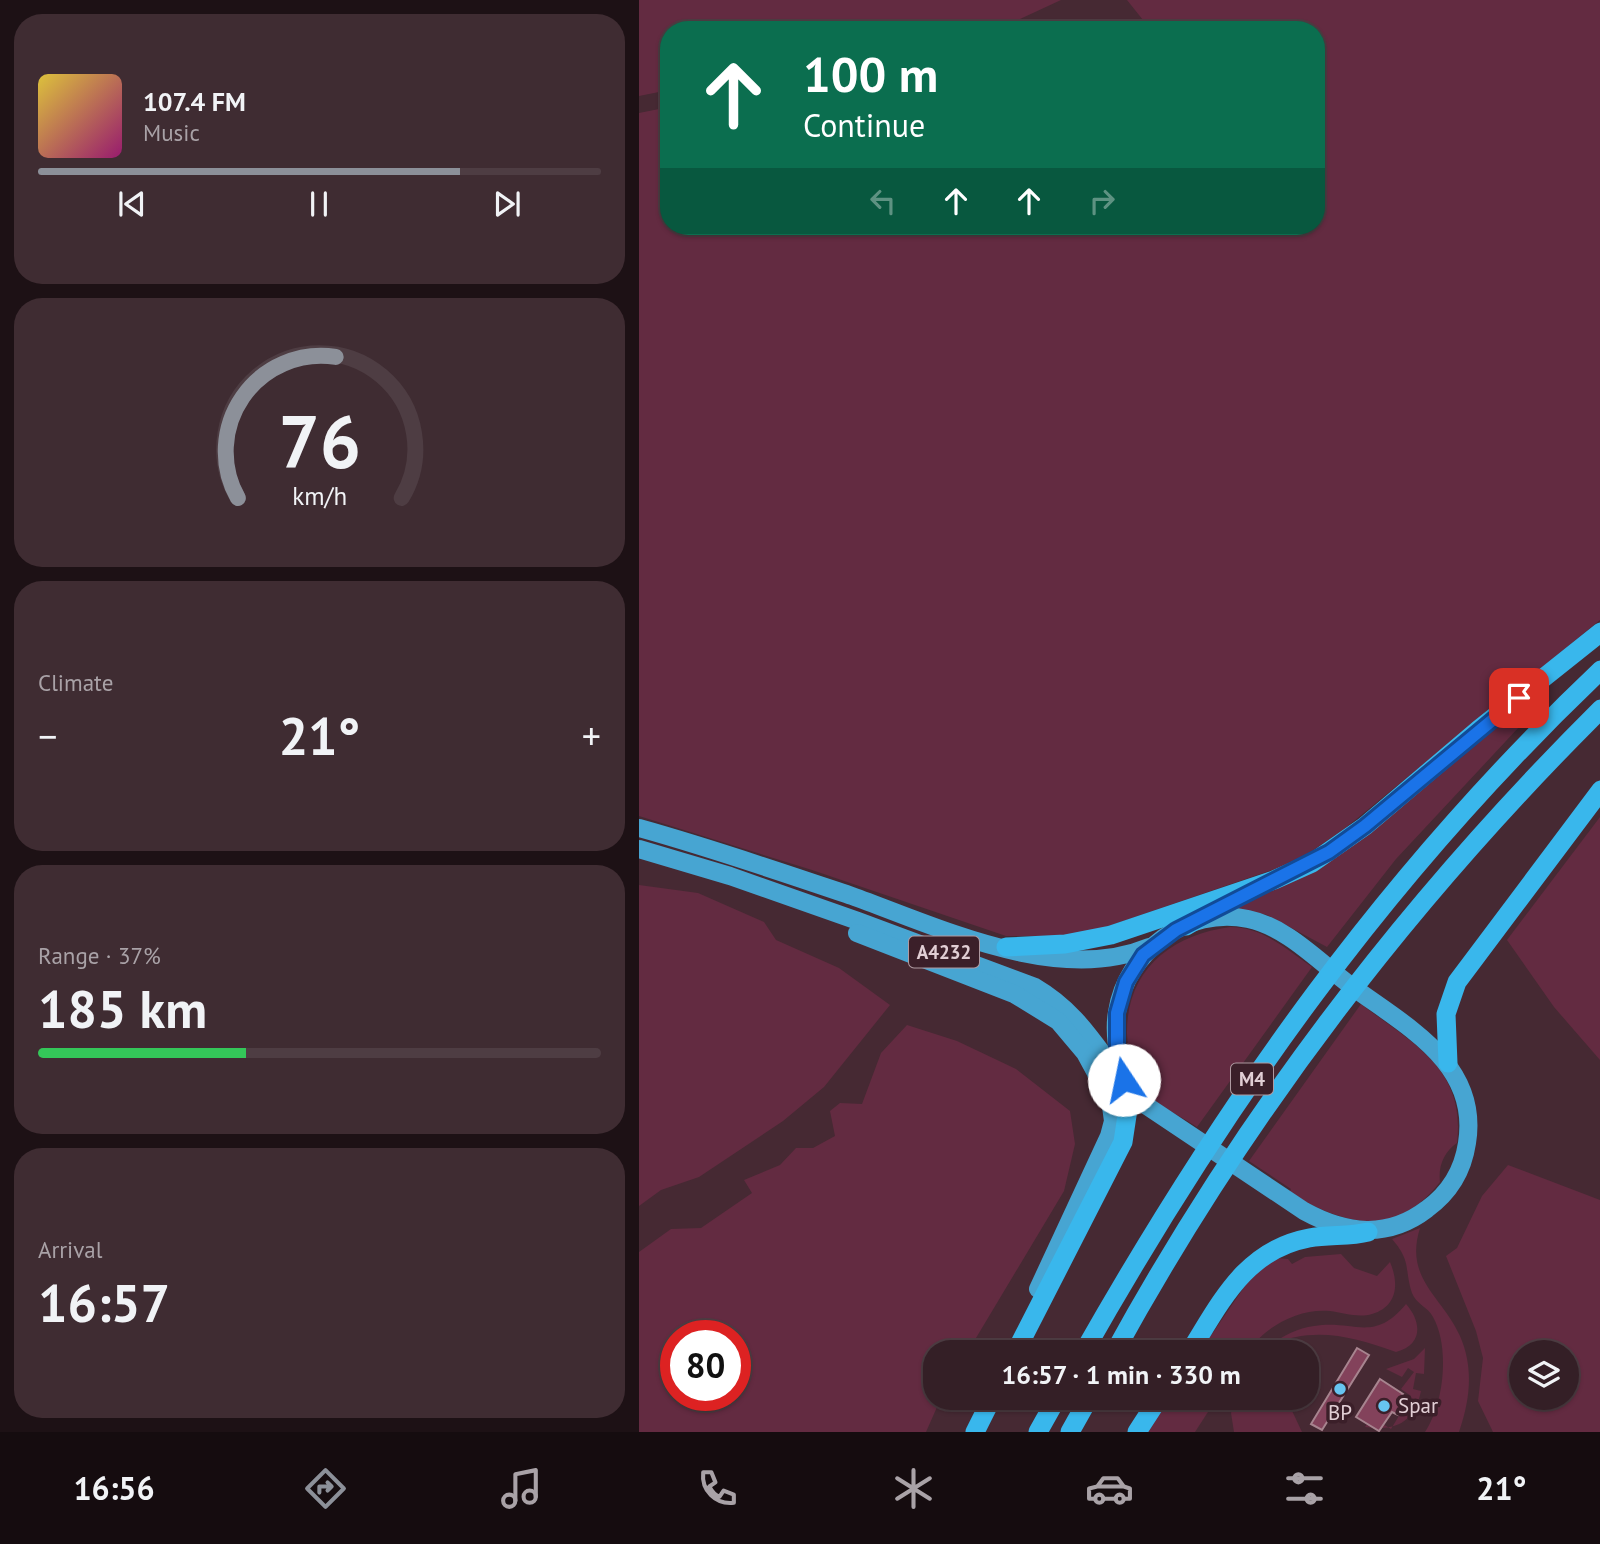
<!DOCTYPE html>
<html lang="en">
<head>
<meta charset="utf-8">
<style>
  body { margin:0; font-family:"PT Sans",sans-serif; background:#3f2c32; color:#f1f3f6; height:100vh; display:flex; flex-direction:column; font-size:26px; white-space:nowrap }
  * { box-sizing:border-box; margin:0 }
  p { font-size:23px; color:#a9a2a7 }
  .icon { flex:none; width:38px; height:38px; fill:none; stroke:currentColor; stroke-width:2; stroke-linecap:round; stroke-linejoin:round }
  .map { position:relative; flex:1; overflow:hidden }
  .sheet { display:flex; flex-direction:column; gap:14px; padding:14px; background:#1d1115; width:639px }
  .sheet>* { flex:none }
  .guide { position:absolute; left:21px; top:21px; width:665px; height:214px; border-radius:28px; box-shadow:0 2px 5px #0004,0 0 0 2px #4e3d43; background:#0b6e4f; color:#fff; overflow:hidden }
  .controls { position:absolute; left:870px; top:1340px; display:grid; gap:14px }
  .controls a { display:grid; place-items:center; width:70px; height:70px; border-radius:50%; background:#341f26; box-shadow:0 2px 5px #0004,0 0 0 2px #4e3d43; font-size:35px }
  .speed { position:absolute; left:21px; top:1320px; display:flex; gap:14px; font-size:35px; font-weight:700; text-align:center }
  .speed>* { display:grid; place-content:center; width:91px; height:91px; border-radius:50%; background:#341f26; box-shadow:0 2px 5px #0004,0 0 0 2px #4e3d43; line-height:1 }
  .speed .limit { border:10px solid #d22; background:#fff; color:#111 }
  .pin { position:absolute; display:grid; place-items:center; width:60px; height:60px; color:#fff; margin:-30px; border-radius:14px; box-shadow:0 4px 10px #0006 }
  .me { position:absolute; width:77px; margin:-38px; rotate:349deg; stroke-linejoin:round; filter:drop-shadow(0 0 5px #0008) }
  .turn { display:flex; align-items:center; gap:24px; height:147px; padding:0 28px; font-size:32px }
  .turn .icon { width:91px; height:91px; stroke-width:2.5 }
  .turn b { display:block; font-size:49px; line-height:60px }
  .lanes { display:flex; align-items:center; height:66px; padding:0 28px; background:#0003; justify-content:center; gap:35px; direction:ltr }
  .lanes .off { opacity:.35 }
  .big { font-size:52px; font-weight:700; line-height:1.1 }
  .sheet .tile { flex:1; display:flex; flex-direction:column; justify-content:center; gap:10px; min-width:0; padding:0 24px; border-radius:28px; background:#3f2c32 }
  .sheet .dial { align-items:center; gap:0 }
  .dial svg { height:182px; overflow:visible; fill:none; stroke:#4e3d43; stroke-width:7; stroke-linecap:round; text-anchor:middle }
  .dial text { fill:#f1f3f6; stroke:none }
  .song { display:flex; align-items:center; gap:21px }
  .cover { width:84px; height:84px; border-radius:10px; background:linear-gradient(135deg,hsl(50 70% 55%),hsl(320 70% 35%)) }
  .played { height:7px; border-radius:4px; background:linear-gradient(90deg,#8c9099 75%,#4e3d43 75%) }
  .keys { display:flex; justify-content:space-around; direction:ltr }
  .heat { display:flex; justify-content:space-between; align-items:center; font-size:38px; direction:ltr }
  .charge { height:10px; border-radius:5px; background:linear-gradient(90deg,#34c759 37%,#4e3d43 0) }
  .trip { position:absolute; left:284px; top:1340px; width:396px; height:70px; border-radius:28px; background:#341f26; box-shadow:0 2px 5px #0004,0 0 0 2px #4e3d43; font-weight:700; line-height:70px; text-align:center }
  .tab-bar { display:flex; height:112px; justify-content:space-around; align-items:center; background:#150c0f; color:#a9a2a7 }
  .tab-bar .icon { width:49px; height:49px }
  .tab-bar .current { color:#8c9099 }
  .tab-bar b { font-size:32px; color:#f1f3f6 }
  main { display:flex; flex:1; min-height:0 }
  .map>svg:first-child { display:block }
</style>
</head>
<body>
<main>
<section class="sheet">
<div class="tile">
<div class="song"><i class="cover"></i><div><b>107.4 FM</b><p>Music</p></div></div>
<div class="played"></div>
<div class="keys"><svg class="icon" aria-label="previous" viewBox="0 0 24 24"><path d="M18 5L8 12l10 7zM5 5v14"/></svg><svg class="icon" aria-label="pause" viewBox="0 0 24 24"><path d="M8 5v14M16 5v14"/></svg><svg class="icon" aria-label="next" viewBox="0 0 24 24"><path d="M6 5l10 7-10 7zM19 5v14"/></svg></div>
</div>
<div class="tile dial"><svg viewBox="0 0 100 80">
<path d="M14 69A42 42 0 1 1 86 69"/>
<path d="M14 69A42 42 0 0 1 57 7" stroke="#8c9099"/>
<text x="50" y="56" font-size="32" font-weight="700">76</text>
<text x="50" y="72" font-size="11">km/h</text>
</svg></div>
<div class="tile"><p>Climate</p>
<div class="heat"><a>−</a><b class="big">21°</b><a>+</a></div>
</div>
<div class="tile"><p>Range · 37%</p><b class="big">185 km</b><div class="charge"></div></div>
<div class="tile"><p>Arrival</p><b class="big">16:57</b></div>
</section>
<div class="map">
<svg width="962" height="1432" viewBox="0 0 962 1432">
  <rect width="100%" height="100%" fill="#462933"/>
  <g fill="#632b41" fill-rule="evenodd">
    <path d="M 0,0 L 422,0 L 381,19 L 335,30 L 30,30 L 30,90 L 0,96 Z"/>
    <path d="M 488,0 L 961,0 L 961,620 L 704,830 L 661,859 L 636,869 L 455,931 L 427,936 L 367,936 L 173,870 L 0,816 L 0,113 L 30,107 L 30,226 L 677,226 L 677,30 L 512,30 Z"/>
    <path d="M 903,691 L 910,692 L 909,696 L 757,859 L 688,947 L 628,915 L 590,907 L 659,879 Z"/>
    <path d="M 961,817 L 961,1060 L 915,1007 L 868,940 Z"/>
    <path d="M 0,885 L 59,893 L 125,922 L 137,940 L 200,968 L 251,1005 L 185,1087 L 144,1121 L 60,1177 L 22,1190 L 0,1206 Z"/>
    <path d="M 591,927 C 624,927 647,949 673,967 L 558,1127 C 540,1115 514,1104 502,1086 C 492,1072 489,1051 488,1034 C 487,970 532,935 591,927 Z"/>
    <path d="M 722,1004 C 774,1044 827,1068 818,1143 C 805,1152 799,1166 801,1182 C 754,1241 706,1224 650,1193 L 652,1189 L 610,1161 Z"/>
    <path d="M 268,1025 L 318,1041 L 377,1069 L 431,1111 L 436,1144 L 425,1191 L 328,1353 L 296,1353 L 296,1398 L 302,1398 L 287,1432 L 0,1432 L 0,1252 L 32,1229 L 62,1228 L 113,1193 L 105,1180 L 141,1165 L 157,1148 L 174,1148 L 196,1136 L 191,1111 L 201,1103 L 223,1104 L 242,1053 ZM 37,1335 L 96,1335 L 96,1395 L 37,1395 Z"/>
    <path d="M 869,1165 L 961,1200 L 961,1432 L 854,1432 L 839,1401 L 844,1358 L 837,1331 L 807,1256 L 818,1248 L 843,1196 ZM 882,1353 L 928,1353 L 928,1398 L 882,1398 Z"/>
    <path d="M 781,1228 C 765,1279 803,1296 821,1336 C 835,1368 831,1400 820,1432 L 786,1432 C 805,1404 811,1347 794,1317 C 789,1307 777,1304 773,1293 C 765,1269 773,1262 753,1239 Z"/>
    <path d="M 702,1254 L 715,1268 L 738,1276 L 751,1262 C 760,1283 759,1306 733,1314 C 720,1318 704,1313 691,1311 C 659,1308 625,1327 608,1353 L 560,1353 L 612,1277 L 638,1258 L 649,1259 L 653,1264 L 666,1257 Z"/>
    <path d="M 767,1304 C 783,1322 784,1345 757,1352 C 712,1336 674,1326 629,1346 C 643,1337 658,1328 675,1326 C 715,1319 734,1344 767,1304 Z"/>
    <path d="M 786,1348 L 785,1374 L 777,1373 L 774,1389 L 782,1391 C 776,1420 759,1432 726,1427 L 728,1424 L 740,1431 L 744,1424 L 752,1429 L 772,1396 L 762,1389 L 775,1372 L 769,1368 L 763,1377 L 747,1369 L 775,1359 Z"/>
    <path d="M 530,1398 L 578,1398 L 556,1432 L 508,1432 Z"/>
    <path d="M 597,1398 L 647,1398 L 663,1432 L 595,1432 L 592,1413 Z"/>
  </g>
  <g fill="#83425b" stroke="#a7848f" stroke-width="2">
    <path d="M 718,1348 L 730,1355 L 683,1430 L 672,1424 Z"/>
    <path d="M 741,1379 L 764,1394 L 762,1397 L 768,1400 L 759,1415 L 753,1412 L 740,1431 L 717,1417 Z"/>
  </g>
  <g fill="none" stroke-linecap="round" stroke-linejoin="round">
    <g stroke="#47a5d2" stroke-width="18">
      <path d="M 0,828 C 72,848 142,872 213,896 C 299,927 419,985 510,947"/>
      <path d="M 0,849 L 91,876 L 219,921 L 396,987 C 449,1018 464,1064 505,1104 L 665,1211 C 707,1234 749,1239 788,1209 C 810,1193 824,1170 828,1143 C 841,1063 766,1026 711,985 C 680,962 648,927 609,919 C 548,906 487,952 478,1012 C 474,1035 480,1058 485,1080"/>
      <path d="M 218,933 L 375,994 L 419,1021 L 446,1053 L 471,1099 L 474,1121 L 470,1136 L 399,1289"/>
    </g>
    <g stroke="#39b7ec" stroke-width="19">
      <path d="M 547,926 L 576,909"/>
      <path d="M 367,947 L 426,944 L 472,935 L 635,880 L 673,863 L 726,826 L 839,730 L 962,632"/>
      <path d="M 809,1063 L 807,1014 L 818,982 L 962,790"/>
      <path d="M 376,1353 L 484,1142 L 489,1109 L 485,1080"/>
      <path d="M 444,1353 C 588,1099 749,872 962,670"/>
      <path d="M 475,1353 C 605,1116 770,900 962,709"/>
      <path d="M 550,1353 C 582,1302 606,1250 670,1238 C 690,1234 710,1237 729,1232"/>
      <path d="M 336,1432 L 353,1398"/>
      <path d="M 399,1432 L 418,1398"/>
      <path d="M 431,1432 L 450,1398"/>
      <path d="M 498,1432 L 520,1398"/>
    </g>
  </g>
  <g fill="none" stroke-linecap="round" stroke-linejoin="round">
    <defs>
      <path id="route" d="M 485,1080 L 478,1049 L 478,1013 L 487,982 L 504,955 L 537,930 L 690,852 L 726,826 L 880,698"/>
    </defs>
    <use href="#route" stroke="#114b97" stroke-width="18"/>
    <use href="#route" stroke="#1a73e8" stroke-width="12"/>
  </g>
  <g fill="#67c4f0" stroke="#3b1f29" stroke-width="2.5">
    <circle cx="701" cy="1389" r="7"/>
    <circle cx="745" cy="1406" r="7"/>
  </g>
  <g text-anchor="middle" stroke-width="7" stroke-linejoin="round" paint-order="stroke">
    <g fill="#3b1f29" stroke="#af9aa1" stroke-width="2">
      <rect x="270" y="936.5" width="70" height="31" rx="5"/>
      <rect x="592" y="1063.5" width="42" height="31" rx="5"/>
    </g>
    <g font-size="19" font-weight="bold" fill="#e1ced4">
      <text x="305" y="959">A4232</text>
      <text x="613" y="1086">M4</text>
    </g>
    <g font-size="21" fill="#e1ced4" stroke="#3b1f29" text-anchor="start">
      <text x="759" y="1413">Spar</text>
      <text x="701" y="1420" text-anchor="middle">BP</text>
    </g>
  </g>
</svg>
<div class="controls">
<a><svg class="icon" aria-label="layers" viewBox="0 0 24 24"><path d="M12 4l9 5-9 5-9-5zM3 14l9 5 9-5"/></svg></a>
</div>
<div class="speed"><div class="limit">80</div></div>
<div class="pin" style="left:880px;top:698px;background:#d93025"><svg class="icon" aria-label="arrive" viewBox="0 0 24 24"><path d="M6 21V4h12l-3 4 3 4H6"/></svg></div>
<svg class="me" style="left:485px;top:1080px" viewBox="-20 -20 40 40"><circle r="19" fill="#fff"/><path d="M0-13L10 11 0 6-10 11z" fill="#1a73e8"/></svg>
<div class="trip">16:57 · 1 min · 330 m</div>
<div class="guide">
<div class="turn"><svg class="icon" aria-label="ahead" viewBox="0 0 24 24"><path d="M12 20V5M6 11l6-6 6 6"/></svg><div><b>100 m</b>Continue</div></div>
<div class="lanes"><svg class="icon off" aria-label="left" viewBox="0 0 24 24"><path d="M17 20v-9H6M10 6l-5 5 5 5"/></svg><svg class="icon" aria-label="ahead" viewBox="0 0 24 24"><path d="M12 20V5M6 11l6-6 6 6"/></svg><svg class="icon" aria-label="ahead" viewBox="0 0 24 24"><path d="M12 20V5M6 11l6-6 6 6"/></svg><svg class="icon off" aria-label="right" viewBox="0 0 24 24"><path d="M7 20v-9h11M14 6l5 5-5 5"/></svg></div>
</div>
</div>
</main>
<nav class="tab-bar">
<b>16:56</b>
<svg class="icon current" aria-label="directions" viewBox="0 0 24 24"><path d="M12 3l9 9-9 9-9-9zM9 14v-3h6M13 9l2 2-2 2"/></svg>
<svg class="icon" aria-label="music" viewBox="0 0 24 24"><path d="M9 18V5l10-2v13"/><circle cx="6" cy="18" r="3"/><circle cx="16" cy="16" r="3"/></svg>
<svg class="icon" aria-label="phone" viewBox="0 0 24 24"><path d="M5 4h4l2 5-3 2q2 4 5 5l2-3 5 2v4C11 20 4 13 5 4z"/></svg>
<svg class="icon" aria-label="climate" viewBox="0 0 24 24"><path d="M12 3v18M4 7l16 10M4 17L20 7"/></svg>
<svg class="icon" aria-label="car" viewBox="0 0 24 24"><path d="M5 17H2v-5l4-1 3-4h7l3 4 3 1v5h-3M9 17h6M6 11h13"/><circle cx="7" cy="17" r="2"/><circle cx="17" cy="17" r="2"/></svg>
<svg class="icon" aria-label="filters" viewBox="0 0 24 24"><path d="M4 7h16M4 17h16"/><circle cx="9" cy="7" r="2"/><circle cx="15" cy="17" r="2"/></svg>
<b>21°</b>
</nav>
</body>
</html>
